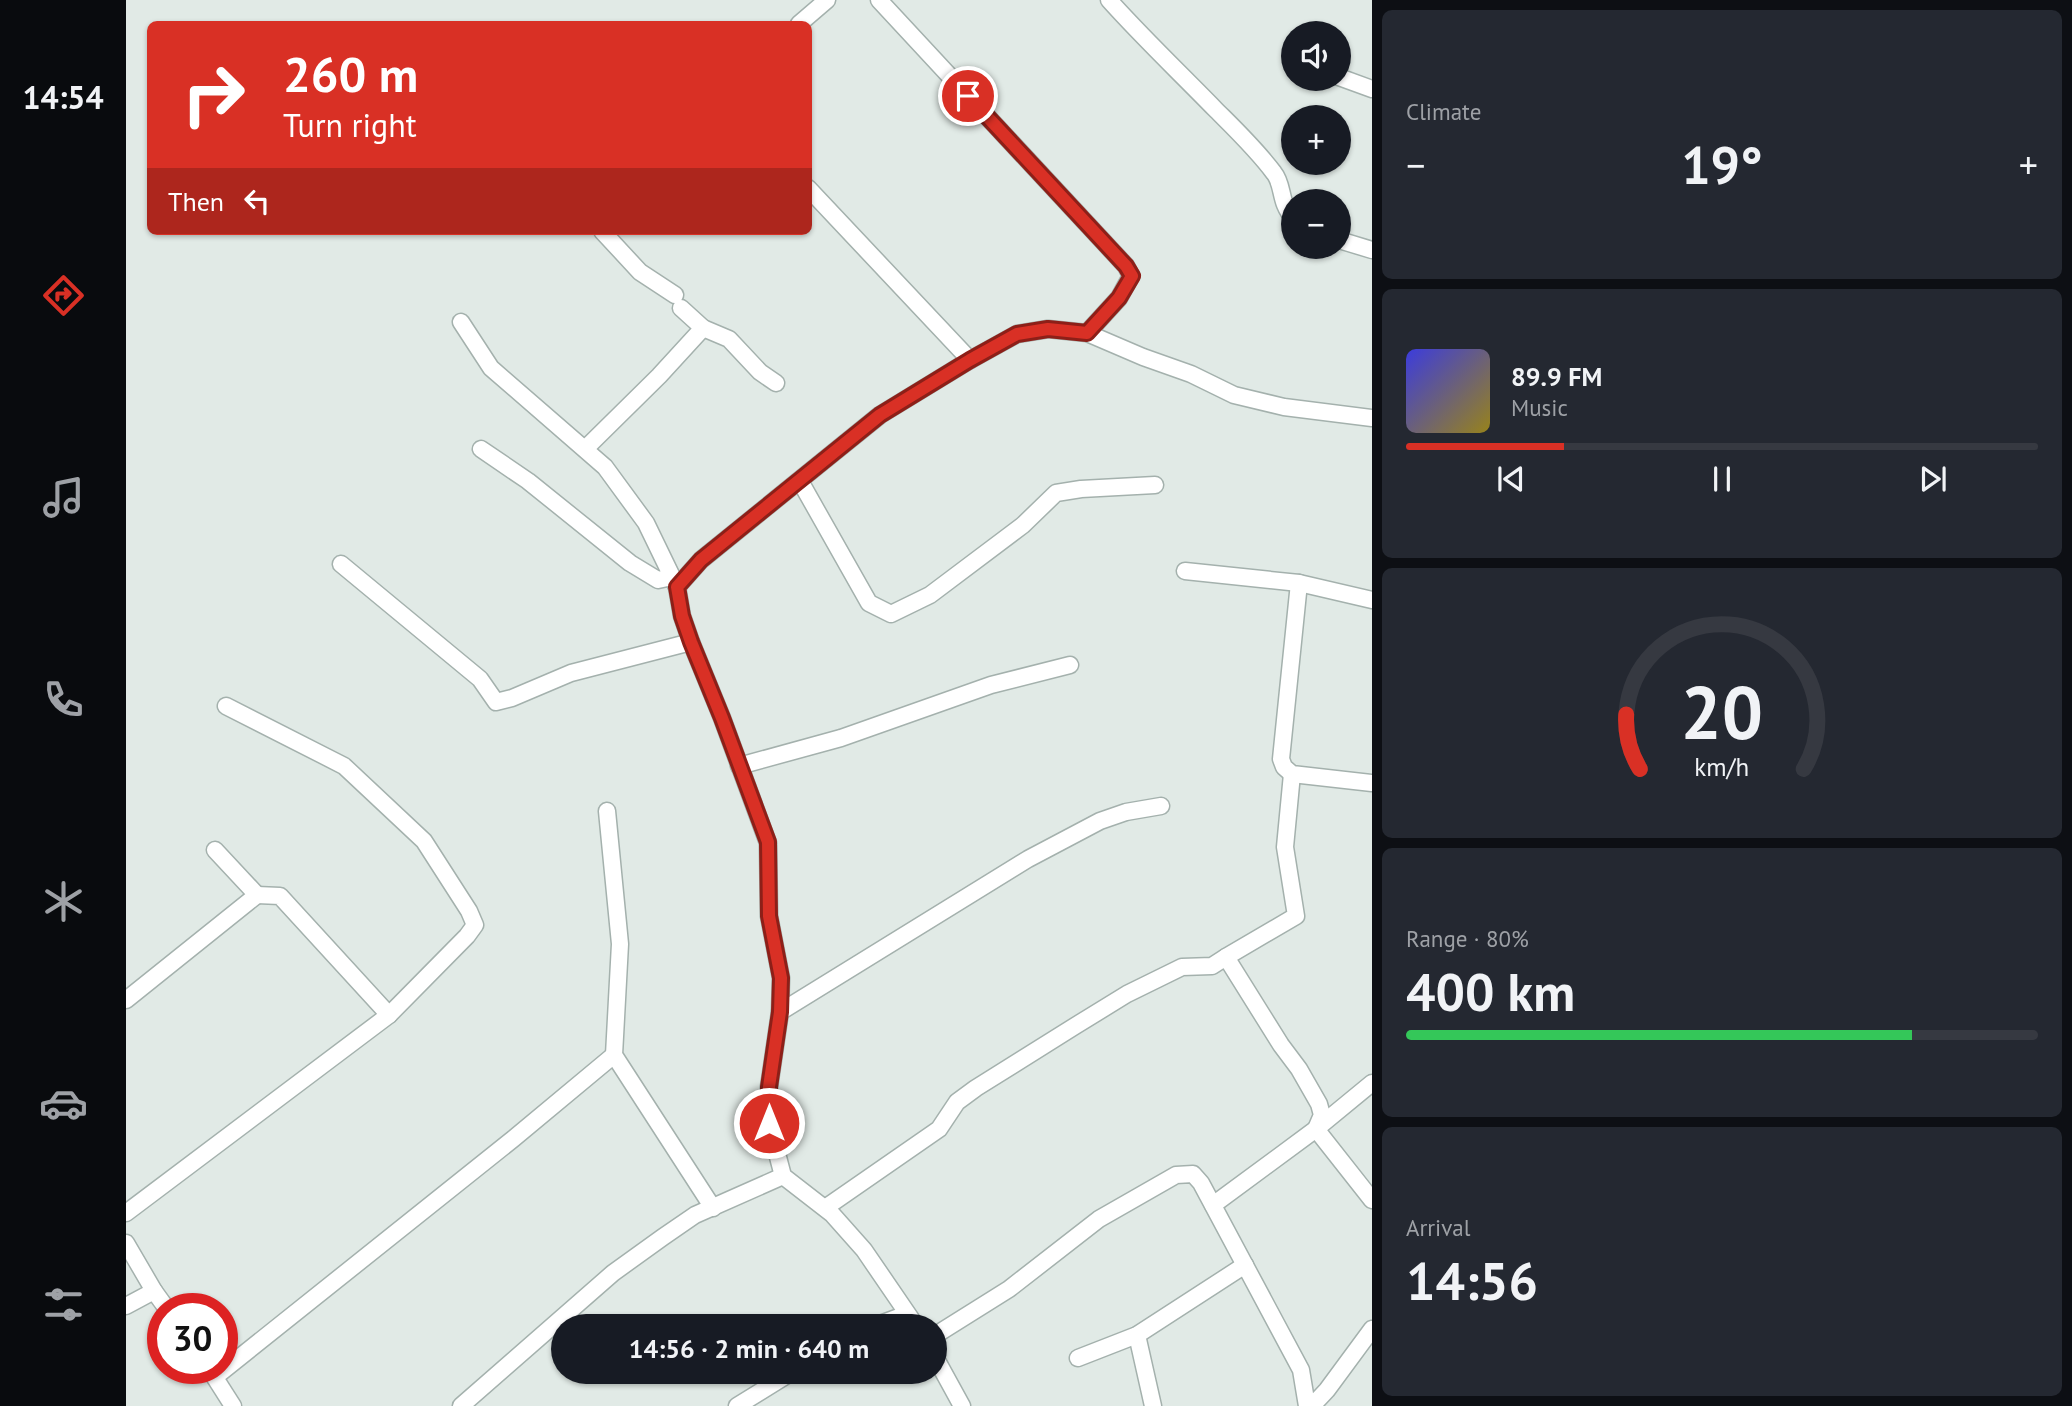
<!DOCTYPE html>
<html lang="en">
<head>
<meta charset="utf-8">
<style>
  body { margin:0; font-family:"PT Sans",sans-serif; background:#242831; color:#f1f3f6; height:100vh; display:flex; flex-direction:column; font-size:26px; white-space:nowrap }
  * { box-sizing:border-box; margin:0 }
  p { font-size:23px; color:#9ea1a6 }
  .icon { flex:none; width:38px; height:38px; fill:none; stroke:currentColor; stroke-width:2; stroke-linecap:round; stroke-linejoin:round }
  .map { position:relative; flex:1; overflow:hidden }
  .side { display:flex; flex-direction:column; gap:10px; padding:10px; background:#0d0f14; width:700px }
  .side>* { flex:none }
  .top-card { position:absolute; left:21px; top:21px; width:665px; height:214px; border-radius:10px; box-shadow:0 2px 5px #0004; background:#d93025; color:#fff; overflow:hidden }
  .fabs { position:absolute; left:1155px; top:21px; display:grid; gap:14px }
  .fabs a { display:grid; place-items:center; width:70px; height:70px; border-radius:50%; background:#171b24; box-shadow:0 2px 5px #0004; font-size:35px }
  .speed { position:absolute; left:21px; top:1293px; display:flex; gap:14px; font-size:35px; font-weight:700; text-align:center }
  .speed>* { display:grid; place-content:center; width:91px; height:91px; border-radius:50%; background:#171b24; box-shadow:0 2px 5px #0004; line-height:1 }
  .speed .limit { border:10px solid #d22; background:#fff; color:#111 }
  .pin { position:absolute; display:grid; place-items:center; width:60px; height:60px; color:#fff; margin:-30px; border:4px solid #fff; border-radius:50%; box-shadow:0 2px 7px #0007 }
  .me { position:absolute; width:77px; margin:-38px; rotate:0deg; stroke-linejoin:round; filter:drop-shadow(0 0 5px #0008) }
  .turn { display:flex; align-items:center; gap:24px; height:147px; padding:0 21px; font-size:32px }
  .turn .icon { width:91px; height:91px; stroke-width:2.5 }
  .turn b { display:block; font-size:49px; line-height:60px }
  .then { display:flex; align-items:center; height:66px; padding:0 21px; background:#0003; gap:14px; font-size:26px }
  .big { font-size:52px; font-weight:700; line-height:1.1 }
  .side .tile { flex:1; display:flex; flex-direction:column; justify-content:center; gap:10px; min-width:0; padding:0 24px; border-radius:10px; background:#242831 }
  .side .dial { align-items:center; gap:0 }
  .dial svg { height:182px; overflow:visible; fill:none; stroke:#363941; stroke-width:7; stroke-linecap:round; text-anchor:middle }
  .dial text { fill:#f1f3f6; stroke:none }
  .song { display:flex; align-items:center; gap:21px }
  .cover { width:84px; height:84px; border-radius:10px; background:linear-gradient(135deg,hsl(240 70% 55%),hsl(50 70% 35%)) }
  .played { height:7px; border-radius:4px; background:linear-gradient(90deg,#d93025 25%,#363941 25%) }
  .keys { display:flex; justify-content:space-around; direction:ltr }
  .heat { display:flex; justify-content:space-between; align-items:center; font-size:38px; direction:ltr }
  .charge { height:10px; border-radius:5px; background:linear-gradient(90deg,#34c759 80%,#363941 0) }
  .trip { position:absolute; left:425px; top:1314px; width:396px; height:70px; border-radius:35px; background:#171b24; box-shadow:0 2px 5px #0004; font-weight:700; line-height:70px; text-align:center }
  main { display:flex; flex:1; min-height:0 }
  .tab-bar { display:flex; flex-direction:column; width:126px; justify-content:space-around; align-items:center; background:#090b0e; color:#9ea1a6 }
  .tab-bar .icon { width:49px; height:49px }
  .tab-bar .active { color:#d93025 }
  .tab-bar b { font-size:32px; color:#f1f3f6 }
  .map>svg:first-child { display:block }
</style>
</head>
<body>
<main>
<nav class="tab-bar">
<b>14:54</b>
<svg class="icon active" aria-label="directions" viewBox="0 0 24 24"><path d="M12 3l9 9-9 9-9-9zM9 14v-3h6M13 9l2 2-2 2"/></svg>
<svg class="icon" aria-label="music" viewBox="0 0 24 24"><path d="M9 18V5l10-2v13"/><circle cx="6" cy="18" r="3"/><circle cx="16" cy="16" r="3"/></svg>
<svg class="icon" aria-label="phone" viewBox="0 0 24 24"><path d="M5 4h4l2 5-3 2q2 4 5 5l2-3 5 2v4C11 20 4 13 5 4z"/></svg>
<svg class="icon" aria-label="climate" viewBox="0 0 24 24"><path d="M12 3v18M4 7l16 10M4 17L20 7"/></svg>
<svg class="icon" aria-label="car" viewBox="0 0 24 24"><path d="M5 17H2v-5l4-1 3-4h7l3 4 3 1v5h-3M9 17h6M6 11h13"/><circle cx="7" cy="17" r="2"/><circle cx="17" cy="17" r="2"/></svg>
<svg class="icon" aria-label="filters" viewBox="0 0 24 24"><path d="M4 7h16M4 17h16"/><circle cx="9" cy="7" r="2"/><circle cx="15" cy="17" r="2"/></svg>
</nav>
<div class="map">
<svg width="1246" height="1406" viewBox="0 0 1246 1406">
  <rect width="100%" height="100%" fill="#e1eae6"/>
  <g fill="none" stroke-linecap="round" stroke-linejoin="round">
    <defs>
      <g id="street">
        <path d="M 753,0 L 1000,266 L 1005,276 L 993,298 L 961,333"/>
        <path d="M 983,0 C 1017,38 1054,73 1089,109 C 1110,130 1131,150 1148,173 C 1158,185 1153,203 1167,217"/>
        <path d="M 673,24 L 701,0"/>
        <path d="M 1213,77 L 1246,89"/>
        <path d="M 682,188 L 844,360"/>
        <path d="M 476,231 L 514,272 L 549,295"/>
        <path d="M 1213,240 L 1246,250"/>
        <path d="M 555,308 L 577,328 L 603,339 L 634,372 L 650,383"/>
        <path d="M 335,322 L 365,368 L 479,467 L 520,523 L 551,587 L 556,616 L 565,642 L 596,718 L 642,843 L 643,916 L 655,978 L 654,1012 L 643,1087 L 643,1123 L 657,1176 L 706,1214 L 738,1250 L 790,1326"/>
        <path d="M 355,449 L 402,481 L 504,563 L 532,580 L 546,577"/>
        <path d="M 459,449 L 533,376 L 577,328"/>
        <path d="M 674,481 L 743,603 L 765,614 L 804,595 L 897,525 L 930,493 L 955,489 L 1029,485"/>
        <path d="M 215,564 L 354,679 L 370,702 L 386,698 L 445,673 L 565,642"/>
        <path d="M 1059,571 L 1173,583 L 1246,600"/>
        <path d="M 1173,583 L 1155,759 L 1158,767 L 1166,774 L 1246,783"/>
        <path d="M 551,587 L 575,560 L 754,415 L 844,360 L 891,334 L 922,329 L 961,333 L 1017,357 L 1065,374 L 1108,395 L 1158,407 L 1246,418"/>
        <path d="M 613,766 L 715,738 L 865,685 L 944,665"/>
        <path d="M 481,811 L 494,944 L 488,1055 L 587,1208"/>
        <path d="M 131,895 L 154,896 L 263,1015"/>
        <path d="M 1100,957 L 1170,916 L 1159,847 L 1166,774"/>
        <path d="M 0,1000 L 131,895 L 89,850"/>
        <path d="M 654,1012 L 902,859 L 974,821 L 1000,812 L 1035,806"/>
        <path d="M 1087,1205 L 1190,1129 L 1246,1083"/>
        <path d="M 699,1208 L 813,1129 L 831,1102 L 850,1088 L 949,1026 L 1001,994 L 1056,967 L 1086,966 L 1100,957 L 1155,1045 L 1173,1069 L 1193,1104 L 1196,1115 L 1190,1129 L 1246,1200"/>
        <path d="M 0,1213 L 263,1015 L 341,936 L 349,925 L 343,911 L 298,841 L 218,766 L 100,706"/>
        <path d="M 0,1243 L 28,1291 L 41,1309"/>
        <path d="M 0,1306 L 28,1291"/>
        <path d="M 749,1326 L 781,1314"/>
        <path d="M 1011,1335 L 1027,1406"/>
        <path d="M 808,1336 L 883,1289 L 973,1219 L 1050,1175 L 1067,1174 L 1075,1183 L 1175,1370 L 1181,1406"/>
        <path d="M 808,1355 L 836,1406"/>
        <path d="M 952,1358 L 1011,1335 L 1119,1265"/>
        <path d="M 84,1370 L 107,1406"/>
        <path d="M 89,1377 L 387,1139 L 488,1055"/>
        <path d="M 335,1406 L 487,1273 L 537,1237 L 569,1215 L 657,1176"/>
        <path d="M 611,1406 L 666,1372"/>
        <path d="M 1186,1406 L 1201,1390 L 1246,1329"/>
      </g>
    </defs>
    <use href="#street" stroke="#a4b1ad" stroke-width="19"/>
    <use href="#street" stroke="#fff" stroke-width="16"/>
  </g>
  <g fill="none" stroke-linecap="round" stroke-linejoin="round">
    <defs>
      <path id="route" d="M 643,1123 L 643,1087 L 654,1012 L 655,978 L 643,916 L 642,842 L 596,718 L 565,642 L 556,616 L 551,587 L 575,560 L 754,415 L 844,360 L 891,334 L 922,329 L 961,333 L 993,298 L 1006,276 L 1000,266 L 842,96"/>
    </defs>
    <use href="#route" stroke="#8d1f18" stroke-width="18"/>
    <use href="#route" stroke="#d93025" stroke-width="12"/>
  </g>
</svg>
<div class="fabs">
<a><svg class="icon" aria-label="sound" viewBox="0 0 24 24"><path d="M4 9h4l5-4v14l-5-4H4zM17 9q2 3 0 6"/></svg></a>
<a>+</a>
<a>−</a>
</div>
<div class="speed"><div class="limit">30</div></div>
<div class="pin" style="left:842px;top:96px;background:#d93025"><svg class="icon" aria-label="arrive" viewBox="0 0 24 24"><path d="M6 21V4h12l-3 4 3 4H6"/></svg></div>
<svg class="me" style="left:643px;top:1123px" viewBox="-20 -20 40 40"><circle r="17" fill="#d93025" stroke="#fff" stroke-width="3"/><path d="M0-11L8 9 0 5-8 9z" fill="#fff"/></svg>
<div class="trip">14:56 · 2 min · 640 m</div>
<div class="top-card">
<div class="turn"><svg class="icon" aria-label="right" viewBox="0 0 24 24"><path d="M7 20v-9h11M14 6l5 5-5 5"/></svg><div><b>260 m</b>Turn right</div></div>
<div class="then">Then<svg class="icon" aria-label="left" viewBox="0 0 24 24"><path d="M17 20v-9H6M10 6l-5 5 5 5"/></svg></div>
</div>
</div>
<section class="side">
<div class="tile"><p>Climate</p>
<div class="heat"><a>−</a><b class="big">19°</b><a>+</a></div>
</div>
<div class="tile">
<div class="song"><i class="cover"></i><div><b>89.9 FM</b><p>Music</p></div></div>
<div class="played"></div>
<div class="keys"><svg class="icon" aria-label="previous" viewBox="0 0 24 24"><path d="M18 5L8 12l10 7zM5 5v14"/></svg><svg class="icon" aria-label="pause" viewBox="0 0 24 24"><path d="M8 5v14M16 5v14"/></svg><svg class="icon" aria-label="next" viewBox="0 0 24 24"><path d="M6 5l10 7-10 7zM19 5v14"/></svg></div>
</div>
<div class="tile dial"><svg viewBox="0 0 100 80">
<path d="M14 69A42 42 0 1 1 86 69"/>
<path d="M14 69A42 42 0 0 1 8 45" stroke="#d93025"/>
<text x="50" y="56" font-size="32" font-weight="700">20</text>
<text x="50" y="72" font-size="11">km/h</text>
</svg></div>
<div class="tile"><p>Range · 80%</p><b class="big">400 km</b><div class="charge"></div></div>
<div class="tile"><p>Arrival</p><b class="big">14:56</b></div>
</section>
</main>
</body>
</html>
